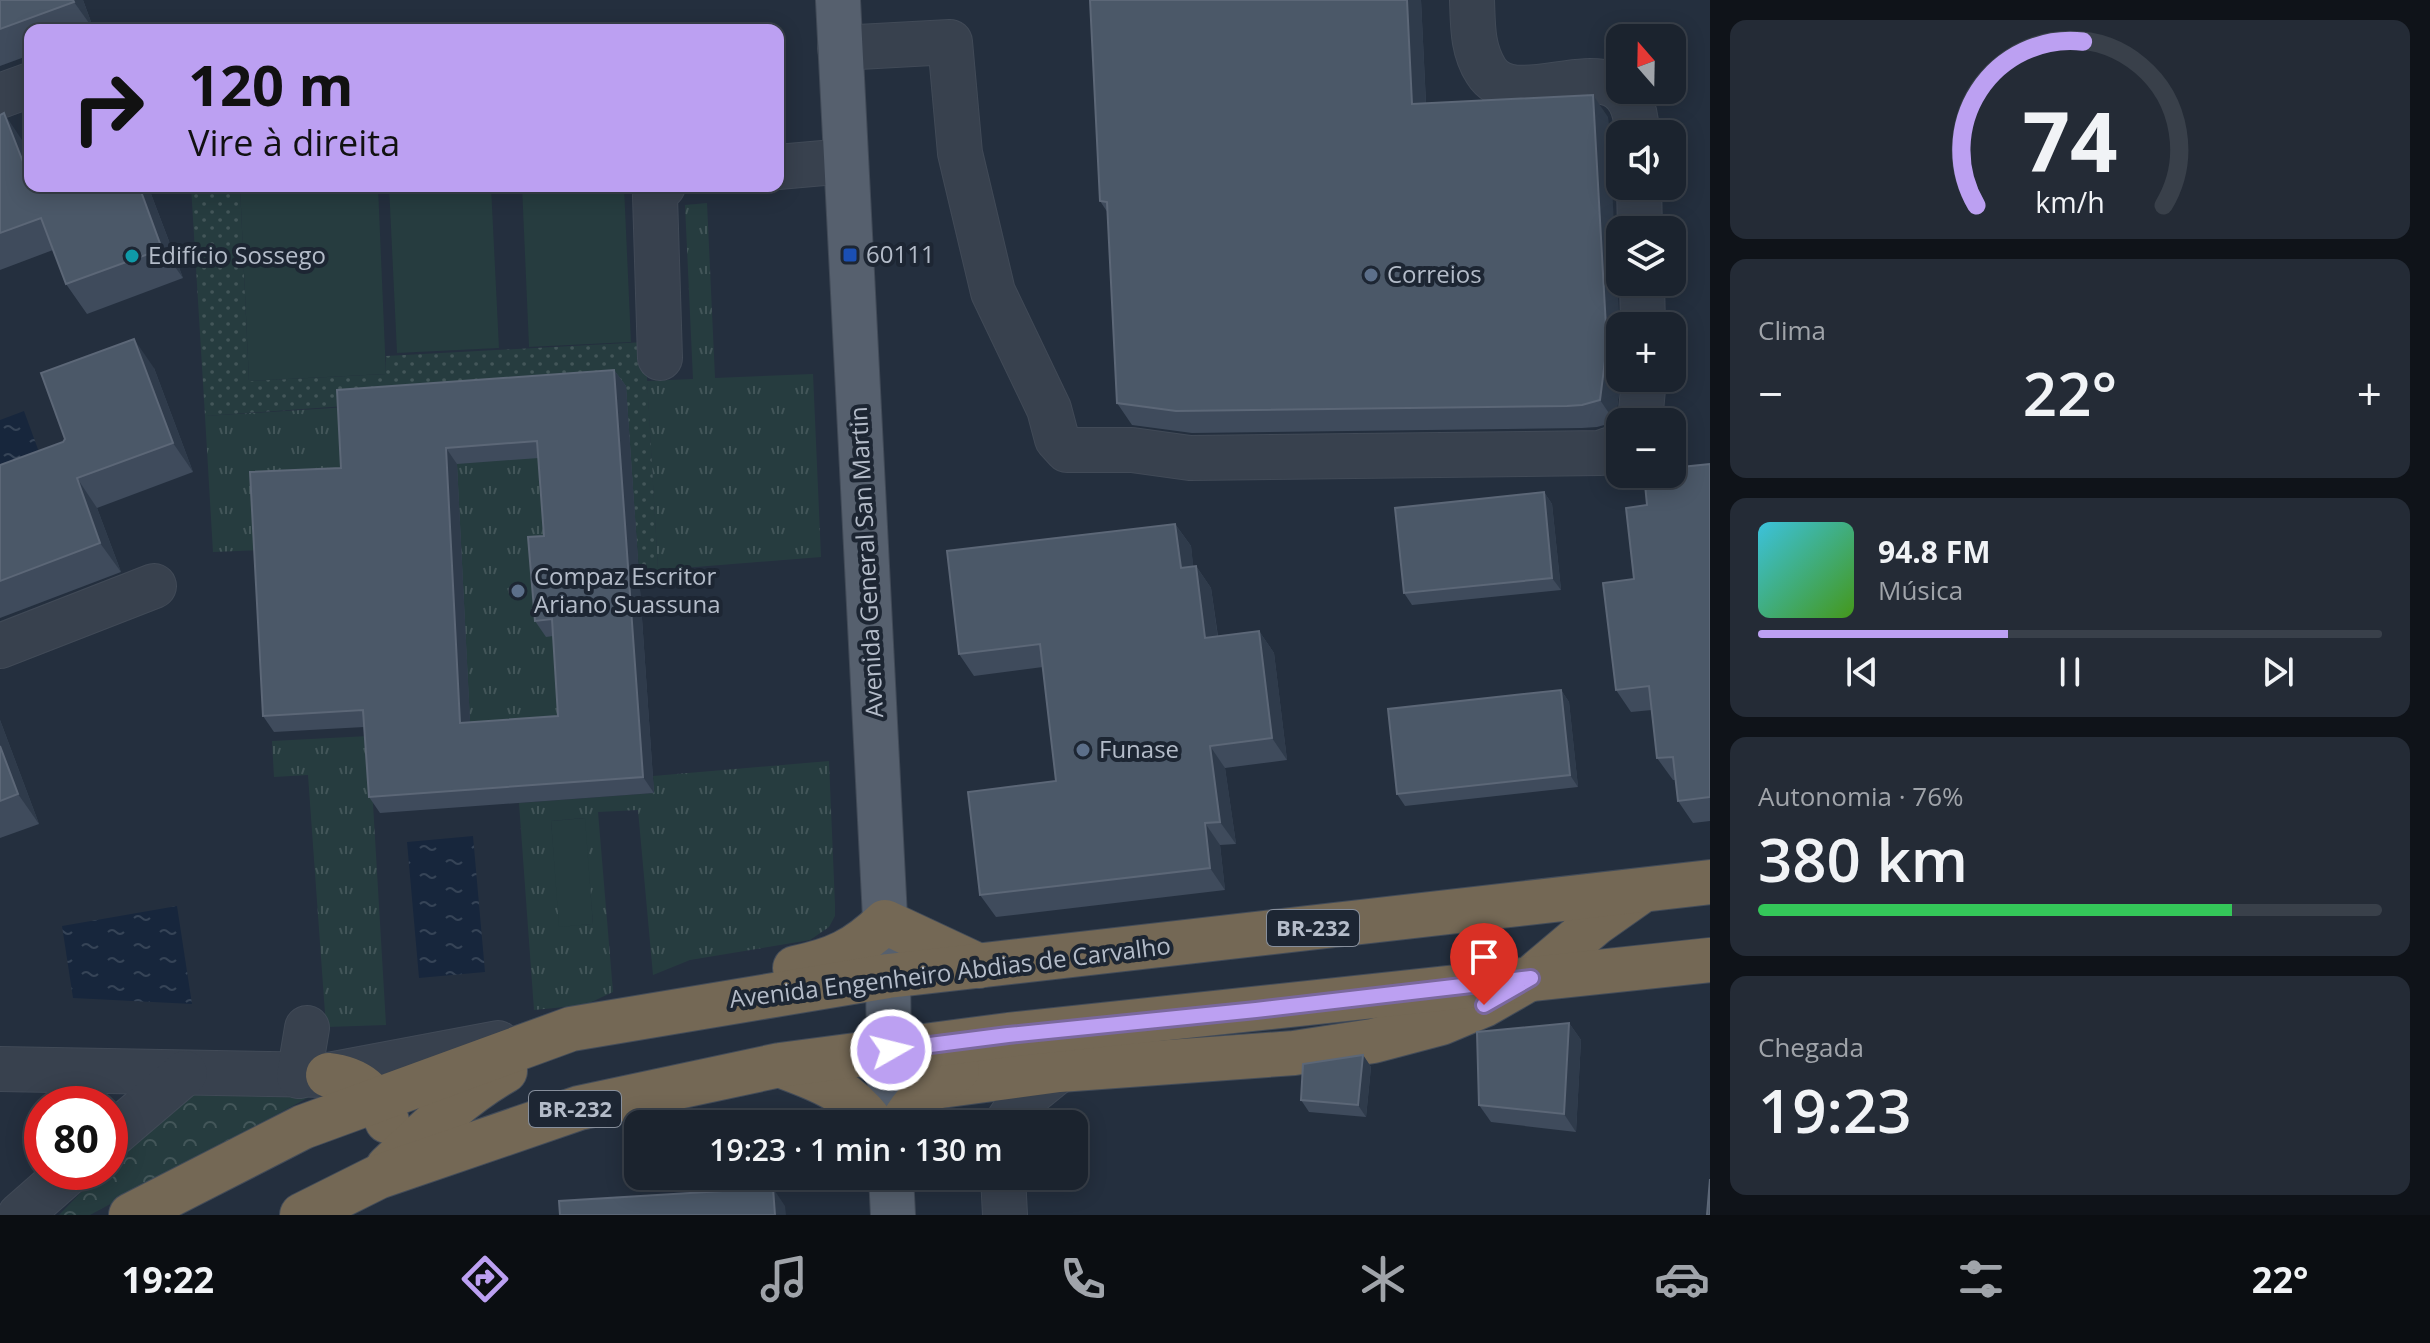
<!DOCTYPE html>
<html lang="pt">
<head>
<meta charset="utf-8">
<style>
  body { margin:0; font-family:"Open Sans",sans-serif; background:#242b36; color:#f1f3f6; height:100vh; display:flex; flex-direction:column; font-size:30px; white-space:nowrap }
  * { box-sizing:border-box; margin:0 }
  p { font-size:26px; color:#a0a4aa }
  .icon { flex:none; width:44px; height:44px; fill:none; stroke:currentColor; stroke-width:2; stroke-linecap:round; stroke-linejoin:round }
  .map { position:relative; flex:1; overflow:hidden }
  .side { display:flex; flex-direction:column; gap:20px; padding:20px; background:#0f1319; width:720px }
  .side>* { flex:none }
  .top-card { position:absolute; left:24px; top:24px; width:760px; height:168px; border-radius:16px; box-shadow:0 4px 20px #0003,0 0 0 2px #39404a; background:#bca0f2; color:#111; overflow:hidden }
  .needle { width:52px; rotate:340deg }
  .fabs { position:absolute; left:1606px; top:24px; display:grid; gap:16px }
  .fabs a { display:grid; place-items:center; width:80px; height:80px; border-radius:16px; background:#1b232e; box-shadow:0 4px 20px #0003,0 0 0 2px #39404a; font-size:40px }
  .speed { position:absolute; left:24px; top:1086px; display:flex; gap:16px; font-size:40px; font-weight:700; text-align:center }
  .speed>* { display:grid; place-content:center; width:104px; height:104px; border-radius:50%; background:#1b232e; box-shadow:0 4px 20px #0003,0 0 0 2px #39404a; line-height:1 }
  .speed .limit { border:12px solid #d22; background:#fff; color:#111 }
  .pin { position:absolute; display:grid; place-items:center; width:68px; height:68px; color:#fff; margin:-82px -34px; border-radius:50% 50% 50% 0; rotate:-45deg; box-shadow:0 0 8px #0007 }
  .pin .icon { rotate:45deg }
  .me { position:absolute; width:88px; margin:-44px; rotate:82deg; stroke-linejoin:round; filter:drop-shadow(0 0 6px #0008) }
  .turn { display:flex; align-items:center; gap:28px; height:168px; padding:0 32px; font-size:36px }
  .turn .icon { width:104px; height:104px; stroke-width:2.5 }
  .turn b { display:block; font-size:56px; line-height:68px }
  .big { font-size:60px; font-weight:600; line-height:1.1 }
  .side .widget { flex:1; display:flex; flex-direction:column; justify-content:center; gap:12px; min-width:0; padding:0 28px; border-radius:16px; background:#242b36 }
  .side .dial { align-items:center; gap:0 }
  .dial svg { height:208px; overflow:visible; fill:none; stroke:#39404a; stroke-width:7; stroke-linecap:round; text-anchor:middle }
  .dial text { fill:#f1f3f6; stroke:none }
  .song { display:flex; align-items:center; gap:24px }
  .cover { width:96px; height:96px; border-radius:12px; background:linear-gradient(135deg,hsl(190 70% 55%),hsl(100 70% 35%)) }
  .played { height:8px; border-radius:4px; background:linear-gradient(90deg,#bca0f2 40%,#39404a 40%) }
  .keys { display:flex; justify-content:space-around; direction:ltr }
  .heat { display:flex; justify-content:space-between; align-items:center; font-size:44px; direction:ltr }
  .charge { height:12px; border-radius:6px; background:linear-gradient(90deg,#34c759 76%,#39404a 0) }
  .trip { position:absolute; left:624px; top:1110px; width:464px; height:80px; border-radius:16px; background:#1b232e; box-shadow:0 4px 20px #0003,0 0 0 2px #39404a; font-weight:600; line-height:80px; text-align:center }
  .dock { display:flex; height:128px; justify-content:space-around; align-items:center; background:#0b0e12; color:#a0a4aa }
  .dock .icon { width:56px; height:56px }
  .dock .selected { color:#bca0f2 }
  .dock b { font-size:36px; color:#f1f3f6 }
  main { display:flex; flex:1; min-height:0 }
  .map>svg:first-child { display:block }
</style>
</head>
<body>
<main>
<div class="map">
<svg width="1710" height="1215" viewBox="0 0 1710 1215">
  <defs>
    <pattern id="grass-tufts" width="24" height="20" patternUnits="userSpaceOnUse" patternTransform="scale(2)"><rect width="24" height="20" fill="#263c3f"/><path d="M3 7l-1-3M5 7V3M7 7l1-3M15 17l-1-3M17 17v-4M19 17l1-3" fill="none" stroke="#435659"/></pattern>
    <pattern id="forest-crowns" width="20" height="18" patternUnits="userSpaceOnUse" patternTransform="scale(2)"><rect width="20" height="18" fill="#263c3f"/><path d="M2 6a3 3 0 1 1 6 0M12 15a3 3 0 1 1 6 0" fill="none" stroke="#435659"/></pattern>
    <pattern id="garden-dots" width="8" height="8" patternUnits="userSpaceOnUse" patternTransform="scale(2)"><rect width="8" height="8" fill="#263c3f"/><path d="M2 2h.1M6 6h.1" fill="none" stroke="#435659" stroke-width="1.8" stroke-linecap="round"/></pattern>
    <pattern id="water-ripples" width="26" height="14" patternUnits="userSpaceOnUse" patternTransform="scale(2)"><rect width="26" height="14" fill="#17263c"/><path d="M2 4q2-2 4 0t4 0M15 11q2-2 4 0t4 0" fill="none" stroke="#364457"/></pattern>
  </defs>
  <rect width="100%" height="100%" fill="#242f3e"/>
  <g fill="url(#grass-tufts)" fill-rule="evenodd">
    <path d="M 707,203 L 715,378 L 813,374 L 821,557 L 658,570 L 647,381 L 693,379 L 685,205 Z"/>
    <path d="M 348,407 L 549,458 L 570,733 L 463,740 L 265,550 L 213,552 L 205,416 Z"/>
    <path d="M 369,736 L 386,1025 L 326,1027 L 308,775 L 274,777 L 272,741 Z"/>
    <path d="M 829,761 L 835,905 L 835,916 L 829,927 L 810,940 L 690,960 L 653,975 L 638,810 L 598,812 L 613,992 L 585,1005 L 534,1010 L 519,803 L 654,793 L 653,776 ZM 584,818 L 593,924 L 560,926 L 551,821 Z"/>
  </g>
  <path fill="url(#forest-crowns)" d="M 183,1087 L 324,1089 L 90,1215 L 59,1215 L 101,1172 L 110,1172 L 110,1163 Z"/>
  <path fill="url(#garden-dots)" d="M 191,186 L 240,186 L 249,381 L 386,374 L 386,356 L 645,342 L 658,570 L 639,571 L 625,386 L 205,416 Z"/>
  <g fill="#263c3f">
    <path d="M 240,186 L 378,186 L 386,374 L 249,381 Z"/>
    <path d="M 389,186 L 491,186 L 499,348 L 397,353 Z"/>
    <path d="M 522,186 L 624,186 L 631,342 L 529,347 Z"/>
    <path d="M 585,818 L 593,924 L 559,927 L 551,821 Z"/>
  </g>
  <g fill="url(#water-ripples)">
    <path d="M 24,411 L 39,452 L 0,467 L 0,420 Z"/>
    <path d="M 473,836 L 485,972 L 419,978 L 407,842 Z"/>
    <path d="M 177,906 L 192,1004 L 73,998 L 62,926 Z"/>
  </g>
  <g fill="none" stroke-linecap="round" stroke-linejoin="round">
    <defs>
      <g id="minor">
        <path d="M 1472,0 C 1473,25 1472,49 1486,71 C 1518,123 1634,28 1637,134"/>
        <path d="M 840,48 L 950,42 L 960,153 L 993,292 L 1049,409 L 1057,439 L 1067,450 L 1132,450 L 1190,458 L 1600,453 L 1620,446"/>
        <path d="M 0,96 L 30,85"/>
        <path d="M 778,167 L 846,161"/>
        <path d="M 1639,186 L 1640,230"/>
        <path d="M 1642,282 L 1643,326"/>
        <path d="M 660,358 L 655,196 L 658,188 L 663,186"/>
        <path d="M 1640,422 L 1644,378"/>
        <path d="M 0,646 L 154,586"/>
        <path d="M 0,1069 L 328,1075 L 498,1043"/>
        <path d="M 299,1076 L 307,1028"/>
        <path d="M 1006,1124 L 1022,1100 L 1059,1070"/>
        <path d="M 110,1137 L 185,1073"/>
        <path d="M 1003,1176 L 1005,1215"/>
        <path d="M 20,1215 L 69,1172"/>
      </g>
      <g id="major">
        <path d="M 838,0 L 888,976 L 890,1124"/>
        <path d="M 891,1176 L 893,1215"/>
      </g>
      <g id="highway">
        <path d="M 795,968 C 834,960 856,950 885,922 L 979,966"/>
        <path d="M 782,1066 C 822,1081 846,1089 873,1124"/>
        <path d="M 328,1075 C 357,1078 377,1094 387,1121"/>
        <path d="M 933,1087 L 1059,1070 L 1294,1053 L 1373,1041 L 1441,1023 L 1484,1005 L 1531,978 L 1596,923 L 1640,892"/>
        <path d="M 902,1124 C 914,1099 935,1086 957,1070"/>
        <path d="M 388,1167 C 425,1132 460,1097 505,1071"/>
        <path d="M 131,1215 L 303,1127 L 571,1029 L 888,976 L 1710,882"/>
        <path d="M 302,1215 L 378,1177 L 579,1108 L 780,1065 L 1008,1035 L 1710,960"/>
      </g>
    </defs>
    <use href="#minor" stroke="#414a57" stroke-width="46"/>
    <use href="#major" stroke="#414a57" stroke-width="46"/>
    <use href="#highway" stroke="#434c59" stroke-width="46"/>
    <use href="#minor" stroke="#38414e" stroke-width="44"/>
    <use href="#major" stroke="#56606e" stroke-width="44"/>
    <use href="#highway" stroke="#746855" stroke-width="44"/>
  </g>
  <g fill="#3f4b5c" fill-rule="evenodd">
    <path d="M 0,0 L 83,0 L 94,30 L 30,30 L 30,55 L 0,66 Z"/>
    <path d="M 1090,0 L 1421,0 L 1426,103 L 1608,117 L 1621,378 L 1615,422 L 1597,427 L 1582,428 L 1192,433 L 1132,425 L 1117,403 L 1108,213 L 1100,201 Z"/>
    <path d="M 0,115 L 24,143 L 30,157 L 30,186 L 148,186 L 183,278 L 87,314 L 66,284 L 53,250 L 0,270 Z"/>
    <path d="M 154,368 L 193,472 L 97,508 L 121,572 L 0,618 L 0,465 L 63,442 Z"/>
    <path d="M 614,370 L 626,386 L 654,793 L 380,813 L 369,797 L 364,727 L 274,732 L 263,716 L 341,468 ZM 539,458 L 544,536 L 535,621 L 546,637 L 553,636 L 558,716 L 470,722 L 457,464 Z"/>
    <path d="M 1710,464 L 1710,821 L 1693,823 L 1678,801 L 1676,780 L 1673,780 L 1657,758 L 1652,710 L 1631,712 L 1616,690 L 1647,505 Z"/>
    <path d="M 1544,492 L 1552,504 L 1561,590 L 1412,605 L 1404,593 Z"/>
    <path d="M 1175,524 L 1191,546 L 1193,566 L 1196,566 L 1211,588 L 1218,636 L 1259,631 L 1274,653 L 1287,760 L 1225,768 L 1236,844 L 1220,845 L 1225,890 L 996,917 L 980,895 L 1056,781 L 1043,667 L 974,676 L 959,654 Z"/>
    <path d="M 1561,690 L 1569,702 L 1578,787 L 1405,806 L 1397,794 Z"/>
    <path d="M 0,720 L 39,824 L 0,838 Z"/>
    <path d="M 1569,1023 L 1581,1040 L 1576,1132 L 1491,1122 L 1479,1105 Z"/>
    <path d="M 1363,1055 L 1371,1067 L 1366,1117 L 1309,1112 L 1301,1100 Z"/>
  </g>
  <g fill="#2f3b4b">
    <path d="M 73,0 L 83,0 L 94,30 L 74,2 Z"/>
    <path d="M 1407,0 L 1421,0 L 1427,126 L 1412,104 Z"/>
    <path d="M 1593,95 L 1608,117 L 1620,330 L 1621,378 L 1615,422 L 1600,400 Z"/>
    <path d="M 4,113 L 24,143 L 30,157 L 30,181 Z"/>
    <path d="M 139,186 L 148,186 L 183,278 L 162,249 Z"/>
    <path d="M 134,339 L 154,368 L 193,472 L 173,443 Z"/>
    <path d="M 614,370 L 626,386 L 654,793 L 643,777 Z"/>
    <path d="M 446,448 L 457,464 L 471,740 L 460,723 Z"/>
    <path d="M 77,478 L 97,508 L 121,572 L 100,543 Z"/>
    <path d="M 1544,492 L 1552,504 L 1561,590 L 1552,578 Z"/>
    <path d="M 1175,524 L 1191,546 L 1196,590 L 1181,568 Z"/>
    <path d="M 1196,566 L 1211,588 L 1221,660 L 1205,638 Z"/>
    <path d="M 1259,631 L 1274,653 L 1287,760 L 1272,738 Z"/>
    <path d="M 1561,690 L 1569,702 L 1578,787 L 1570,775 Z"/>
    <path d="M 0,720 L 39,824 L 18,794 L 0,746 Z"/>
    <path d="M 1210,746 L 1225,768 L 1236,844 L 1220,822 Z"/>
    <path d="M 1205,823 L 1220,845 L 1225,890 L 1210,868 Z"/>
    <path d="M 1569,1023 L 1581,1040 L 1576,1132 L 1564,1114 Z"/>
    <path d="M 1363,1055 L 1371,1067 L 1366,1117 L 1358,1105 Z"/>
    <path d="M 773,1188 L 785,1206 L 786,1215 L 775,1215 Z"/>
  </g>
  <g fill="#4b5868" stroke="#5c6777" stroke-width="2" fill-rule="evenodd">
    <path d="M 0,0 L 73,0 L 74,2 L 0,29 Z"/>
    <path d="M 1090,0 L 1407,0 L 1412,104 L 1593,95 L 1607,345 L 1600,400 L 1582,405 L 1567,406 L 1176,411 L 1117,403 L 1107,202 L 1100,201 Z"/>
    <path d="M 4,113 L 30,180 L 30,186 L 139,186 L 162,249 L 66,284 L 41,218 L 0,233 L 0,115 Z"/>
    <path d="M 134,339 L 173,443 L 77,478 L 100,543 L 0,581 L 0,465 L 63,442 L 65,439 L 41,373 Z"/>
    <path d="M 614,370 L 643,777 L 369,797 L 363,710 L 263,716 L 250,472 L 341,468 L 337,390 ZM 537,441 L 544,536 L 528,537 L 535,621 L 552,619 L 558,716 L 460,723 L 446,448 Z"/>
    <path d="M 1710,464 L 1710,797 L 1678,801 L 1673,757 L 1657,758 L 1649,686 L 1616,690 L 1603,583 L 1634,579 L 1626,508 L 1647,505 L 1644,474 L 1672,474 L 1672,468 Z"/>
    <path d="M 1544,492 L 1552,578 L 1404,593 L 1395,508 Z"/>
    <path d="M 1175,524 L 1181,568 L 1196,566 L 1205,638 L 1259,631 L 1272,738 L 1210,746 L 1220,822 L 1205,823 L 1210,868 L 980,895 L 968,792 L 1056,781 L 1040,644 L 959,654 L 947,551 Z"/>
    <path d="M 1561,690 L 1570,775 L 1397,794 L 1388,709 Z"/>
    <path d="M 0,746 L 18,794 L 0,801 Z"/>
    <path d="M 1569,1023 L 1564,1114 L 1479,1105 L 1477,1032 Z"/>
    <path d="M 1363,1055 L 1358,1105 L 1301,1100 L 1303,1064 Z"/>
    <path d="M 1710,1179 L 1710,1215 L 1707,1215 Z"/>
    <path d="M 773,1188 L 775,1215 L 560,1215 L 559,1201 Z"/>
  </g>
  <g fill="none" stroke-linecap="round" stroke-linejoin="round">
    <defs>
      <path id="route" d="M 891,1050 L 1008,1035 L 1256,1010 L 1531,978 L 1484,1005"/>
    </defs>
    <use href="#route" stroke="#7a689d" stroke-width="20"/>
    <use href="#route" stroke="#bca0f2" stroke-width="14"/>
  </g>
  <rect fill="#1a4fb4" stroke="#1d2633" stroke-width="3" x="842" y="247" width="16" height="16" rx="4"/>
  <circle fill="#0f9aa8" stroke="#1d2633" stroke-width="3" cx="132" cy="256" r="8"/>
  <g fill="#5c6f8a" stroke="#1d2633" stroke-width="3">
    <circle cx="1371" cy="275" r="8"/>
    <circle cx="518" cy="591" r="8"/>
    <circle cx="1083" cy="750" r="8"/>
  </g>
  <g text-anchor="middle" stroke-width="8" stroke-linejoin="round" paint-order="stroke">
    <g fill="#1d2633" stroke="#878f9c" stroke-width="2">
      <rect x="1267" y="910" width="92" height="36" rx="6"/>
      <rect x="529" y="1091" width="92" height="36" rx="6"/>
    </g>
    <g font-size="22" font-weight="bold" fill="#b4bcc9">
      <text x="1313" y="936">BR-232</text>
      <text x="575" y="1117">BR-232</text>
    </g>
    <g font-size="24" fill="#b4bcc9" stroke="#1d2633" text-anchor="start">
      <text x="866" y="263">60111</text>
      <text x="148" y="264">Edifício Sossego</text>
      <text x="1387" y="283">Correios</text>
      <text x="534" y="585">Compaz Escritor<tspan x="534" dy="28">Ariano Suassuna</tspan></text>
      <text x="1099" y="758">Funase</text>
    </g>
    <g font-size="24" fill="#b4bcc9" stroke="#1d2633">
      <text transform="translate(867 562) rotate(-93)" y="8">Avenida General San Martin</text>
      <text transform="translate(950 973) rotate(-7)" y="8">Avenida Engenheiro Abdias de Carvalho</text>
    </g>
  </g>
</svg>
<div class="fabs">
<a><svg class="needle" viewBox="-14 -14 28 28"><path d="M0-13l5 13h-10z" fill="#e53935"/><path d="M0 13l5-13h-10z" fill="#a0a4aa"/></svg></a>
<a><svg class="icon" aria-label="sound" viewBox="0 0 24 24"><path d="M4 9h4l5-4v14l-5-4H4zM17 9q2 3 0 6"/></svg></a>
<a><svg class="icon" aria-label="layers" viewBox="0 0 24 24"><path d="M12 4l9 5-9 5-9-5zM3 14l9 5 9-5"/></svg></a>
<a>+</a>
<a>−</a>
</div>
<div class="speed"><div class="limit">80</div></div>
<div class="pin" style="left:1484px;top:1005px;background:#d93025"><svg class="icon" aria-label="arrive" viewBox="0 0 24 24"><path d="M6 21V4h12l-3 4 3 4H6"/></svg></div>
<svg class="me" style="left:891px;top:1050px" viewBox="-20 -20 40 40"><circle r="17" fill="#bca0f2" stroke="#fff" stroke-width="3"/><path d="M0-11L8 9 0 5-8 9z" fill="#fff"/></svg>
<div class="trip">19:23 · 1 min · 130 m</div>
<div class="top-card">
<div class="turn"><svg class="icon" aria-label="right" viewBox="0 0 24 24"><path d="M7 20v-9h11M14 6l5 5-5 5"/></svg><div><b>120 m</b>Vire à direita</div></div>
</div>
</div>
<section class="side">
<div class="widget dial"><svg viewBox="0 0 100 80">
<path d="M14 69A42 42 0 1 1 86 69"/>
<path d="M14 69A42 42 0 0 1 55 6" stroke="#bca0f2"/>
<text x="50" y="56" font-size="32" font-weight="700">74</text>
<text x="50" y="72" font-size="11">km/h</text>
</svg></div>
<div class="widget"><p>Clima</p>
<div class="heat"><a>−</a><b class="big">22°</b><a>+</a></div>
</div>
<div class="widget">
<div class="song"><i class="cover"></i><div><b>94.8 FM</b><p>Música</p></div></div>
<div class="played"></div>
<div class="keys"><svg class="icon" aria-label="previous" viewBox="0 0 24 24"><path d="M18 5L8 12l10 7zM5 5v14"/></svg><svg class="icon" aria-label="pause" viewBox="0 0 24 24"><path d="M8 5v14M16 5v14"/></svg><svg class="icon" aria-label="next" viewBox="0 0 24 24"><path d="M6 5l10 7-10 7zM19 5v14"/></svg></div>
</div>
<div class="widget"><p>Autonomia · 76%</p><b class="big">380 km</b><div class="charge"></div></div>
<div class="widget"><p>Chegada</p><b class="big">19:23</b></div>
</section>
</main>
<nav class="dock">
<b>19:22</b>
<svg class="icon selected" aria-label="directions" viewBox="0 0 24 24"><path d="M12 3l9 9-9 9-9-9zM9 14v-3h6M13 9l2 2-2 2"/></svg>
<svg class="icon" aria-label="music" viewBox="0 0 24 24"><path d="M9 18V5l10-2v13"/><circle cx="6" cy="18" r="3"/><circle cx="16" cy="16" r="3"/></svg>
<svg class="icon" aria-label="phone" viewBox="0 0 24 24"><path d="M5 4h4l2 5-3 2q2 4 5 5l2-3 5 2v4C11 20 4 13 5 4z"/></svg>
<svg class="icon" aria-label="climate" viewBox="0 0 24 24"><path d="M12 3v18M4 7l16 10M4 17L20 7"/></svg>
<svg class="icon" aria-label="car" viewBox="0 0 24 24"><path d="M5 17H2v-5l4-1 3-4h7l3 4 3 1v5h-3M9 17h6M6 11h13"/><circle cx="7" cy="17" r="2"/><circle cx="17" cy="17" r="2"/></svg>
<svg class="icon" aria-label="filters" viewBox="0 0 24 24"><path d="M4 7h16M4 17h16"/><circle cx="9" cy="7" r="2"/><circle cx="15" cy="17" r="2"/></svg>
<b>22°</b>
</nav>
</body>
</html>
